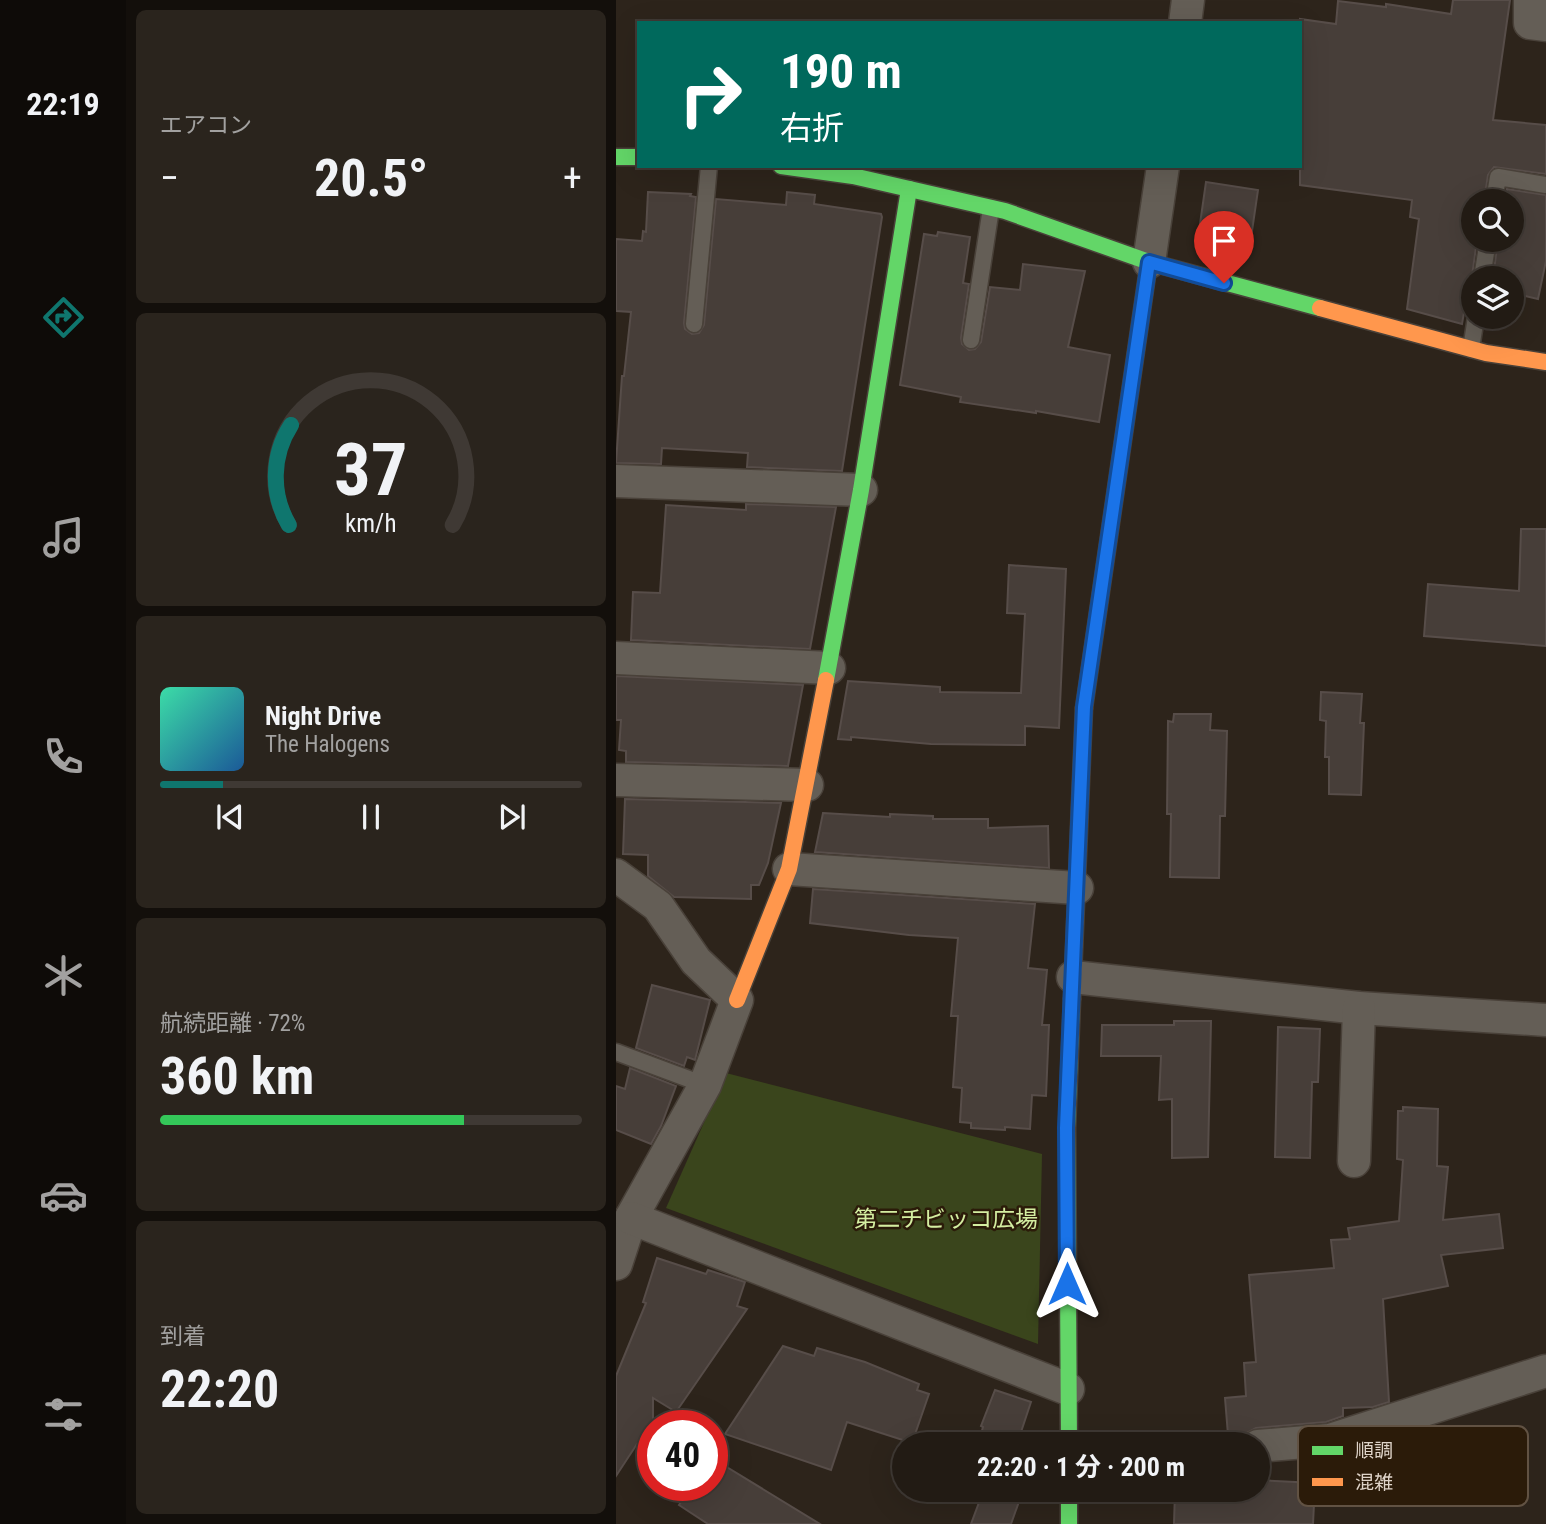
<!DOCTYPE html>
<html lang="ja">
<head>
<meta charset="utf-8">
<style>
  body { margin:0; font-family:"Roboto Condensed","Noto Sans JP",sans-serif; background:#2a241d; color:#f1f3f6; height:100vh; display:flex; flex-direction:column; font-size:26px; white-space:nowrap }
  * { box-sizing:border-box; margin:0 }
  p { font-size:23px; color:#a2a1a0 }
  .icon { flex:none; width:38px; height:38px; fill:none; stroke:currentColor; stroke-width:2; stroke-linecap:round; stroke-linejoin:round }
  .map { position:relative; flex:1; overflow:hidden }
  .side { display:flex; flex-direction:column; gap:10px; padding:10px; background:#130f0b; width:490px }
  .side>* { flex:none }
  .hud { position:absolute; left:21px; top:21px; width:665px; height:147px; border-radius:0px; box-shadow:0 7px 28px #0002,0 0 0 2px #3f3934; background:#00695c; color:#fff; overflow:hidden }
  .tools { position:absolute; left:845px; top:189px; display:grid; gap:14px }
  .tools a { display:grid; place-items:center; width:63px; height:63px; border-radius:50%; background:#221b14; box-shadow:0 7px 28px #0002,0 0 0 2px #3f3934; font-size:35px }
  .speed { position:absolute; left:21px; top:1410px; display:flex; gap:14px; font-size:35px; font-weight:700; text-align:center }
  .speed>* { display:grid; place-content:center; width:91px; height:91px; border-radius:50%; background:#221b14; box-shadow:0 7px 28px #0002,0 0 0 2px #3f3934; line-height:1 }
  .speed .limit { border:10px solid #d22; background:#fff; color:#111 }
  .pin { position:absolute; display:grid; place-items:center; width:60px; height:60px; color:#fff; margin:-72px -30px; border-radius:50% 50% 50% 0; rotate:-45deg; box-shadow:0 0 7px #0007 }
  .pin .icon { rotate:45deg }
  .me { position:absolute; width:77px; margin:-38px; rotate:0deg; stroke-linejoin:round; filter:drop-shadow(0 0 5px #0008) }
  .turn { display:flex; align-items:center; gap:24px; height:147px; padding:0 28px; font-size:32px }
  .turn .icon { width:91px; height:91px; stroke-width:2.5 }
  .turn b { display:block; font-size:49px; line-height:60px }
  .big { font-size:52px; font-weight:700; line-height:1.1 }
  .side .tile { flex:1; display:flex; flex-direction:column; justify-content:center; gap:10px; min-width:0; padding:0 24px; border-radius:10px; background:#2a241d }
  .side .dial { align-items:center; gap:0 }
  .dial svg { height:182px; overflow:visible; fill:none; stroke:#3f3934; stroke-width:7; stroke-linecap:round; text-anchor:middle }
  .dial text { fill:#f1f3f6; stroke:none }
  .song { display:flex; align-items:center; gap:21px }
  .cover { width:84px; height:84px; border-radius:10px; background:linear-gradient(135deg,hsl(160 70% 55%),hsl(210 70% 35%)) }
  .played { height:7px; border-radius:4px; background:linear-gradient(90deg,#0f766e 15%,#3f3934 15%) }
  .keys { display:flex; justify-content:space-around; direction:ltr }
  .heat { display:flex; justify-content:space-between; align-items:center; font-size:38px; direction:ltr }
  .charge { height:10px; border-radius:5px; background:linear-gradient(90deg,#34c759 72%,#3f3934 0) }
  .trip { position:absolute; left:276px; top:1432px; width:378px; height:70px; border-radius:35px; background:#221b14; box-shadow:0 7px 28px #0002,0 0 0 2px #3f3934; font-weight:700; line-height:70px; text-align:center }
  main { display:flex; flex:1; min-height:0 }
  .tab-bar { display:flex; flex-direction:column; width:126px; justify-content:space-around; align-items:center; background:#0e0b08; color:#a2a1a0 }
  .tab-bar .icon { width:49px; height:49px }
  .tab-bar .current { color:#0f766e }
  .tab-bar b { font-size:32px; color:#f1f3f6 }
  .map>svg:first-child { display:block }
</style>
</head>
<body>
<main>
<nav class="tab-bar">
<b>22:19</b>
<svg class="icon current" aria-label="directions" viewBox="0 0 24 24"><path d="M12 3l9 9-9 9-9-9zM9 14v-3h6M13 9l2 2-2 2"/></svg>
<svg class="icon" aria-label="music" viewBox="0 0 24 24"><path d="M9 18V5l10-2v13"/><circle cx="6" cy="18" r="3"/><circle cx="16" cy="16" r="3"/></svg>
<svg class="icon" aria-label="phone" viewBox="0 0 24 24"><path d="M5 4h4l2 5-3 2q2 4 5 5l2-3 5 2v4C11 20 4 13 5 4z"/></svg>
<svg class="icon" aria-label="climate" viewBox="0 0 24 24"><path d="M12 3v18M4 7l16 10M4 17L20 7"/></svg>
<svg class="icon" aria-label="car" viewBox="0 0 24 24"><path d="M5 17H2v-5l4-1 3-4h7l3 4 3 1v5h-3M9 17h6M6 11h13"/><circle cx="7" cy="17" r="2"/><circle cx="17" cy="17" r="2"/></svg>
<svg class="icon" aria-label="filters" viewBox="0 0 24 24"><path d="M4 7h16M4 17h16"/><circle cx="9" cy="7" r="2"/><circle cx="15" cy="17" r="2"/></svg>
</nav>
<section class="side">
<div class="tile"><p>エアコン</p>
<div class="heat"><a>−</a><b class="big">20.5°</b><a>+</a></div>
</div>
<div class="tile dial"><svg viewBox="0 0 100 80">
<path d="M14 69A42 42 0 1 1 86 69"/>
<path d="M14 69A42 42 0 0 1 15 25" stroke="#0f766e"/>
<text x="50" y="56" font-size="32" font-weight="700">37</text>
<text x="50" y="72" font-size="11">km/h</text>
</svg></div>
<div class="tile">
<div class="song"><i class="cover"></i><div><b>Night Drive</b><p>The Halogens</p></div></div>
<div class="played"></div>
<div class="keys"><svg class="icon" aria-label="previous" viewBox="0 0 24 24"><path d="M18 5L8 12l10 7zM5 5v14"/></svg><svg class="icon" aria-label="pause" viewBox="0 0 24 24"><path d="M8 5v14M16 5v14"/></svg><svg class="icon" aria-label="next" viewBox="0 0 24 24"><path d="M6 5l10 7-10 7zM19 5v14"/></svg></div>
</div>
<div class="tile"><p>航続距離 · 72%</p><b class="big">360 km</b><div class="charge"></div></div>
<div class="tile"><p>到着</p><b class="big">22:20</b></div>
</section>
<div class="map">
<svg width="930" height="1524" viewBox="0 0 930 1524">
  <rect width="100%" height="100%" fill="#2d241b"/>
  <path fill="#3a451c" d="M 110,1073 L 426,1154 L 422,1344 L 50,1208 Z"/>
  <g fill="#473e39" stroke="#574d49" stroke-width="2">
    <path d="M 837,0 L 894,0 L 877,120 L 930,125 L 930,174 L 878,167 L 872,175 L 868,201 L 858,201 L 858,240 L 861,240 L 856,276 L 858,285 L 853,284 L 846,324 L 791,309 L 803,219 L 794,217 L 796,200 L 684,185 L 684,19 L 720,24 L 722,1 L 770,7 L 770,4 L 835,14 Z"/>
    <path d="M 590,182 L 642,190 L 634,245 L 582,238 Z"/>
    <path d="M 891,189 L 930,195 L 930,261 L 922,299 L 896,293 L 896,278 L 877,278 L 882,240 L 896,240 L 896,201 L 889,201 Z"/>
    <path d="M 32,192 L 75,194 L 74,196 L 80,197 L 68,323 L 69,329 L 76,334 L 83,333 L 88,325 L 100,199 L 170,205 L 171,192 L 199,195 L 198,204 L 265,214 L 266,217 L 226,471 L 131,467 L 132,453 L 46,448 L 45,464 L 0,463 L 6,376 L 8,376 L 15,312 L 0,311 L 0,239 L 26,241 L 27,231 L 30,232 Z"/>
    <path d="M 322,232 L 354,237 L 347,283 L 353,284 L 345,338 L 346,344 L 353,350 L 359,349 L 365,342 L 374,287 L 404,290 L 407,264 L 469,271 L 452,347 L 494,355 L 483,422 L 420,411 L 420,413 L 344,402 L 345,397 L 284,385 L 308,234 L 321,236 Z"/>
    <path d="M 130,504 L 220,507 L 194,649 L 15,640 L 17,592 L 44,593 L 50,505 L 130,510 Z"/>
    <path d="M 905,529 L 930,529 L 930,646 L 808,636 L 812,584 L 903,591 Z"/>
    <path d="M 393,565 L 450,569 L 443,728 L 409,726 L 409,745 L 315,744 L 235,737 L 235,740 L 222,739 L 232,681 L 324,687 L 324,692 L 405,693 L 409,614 L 391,613 Z"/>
    <path d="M 0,676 L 187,685 L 172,766 L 10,762 L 10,751 L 3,750 L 5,720 L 0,720 Z"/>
    <path d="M 705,692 L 746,694 L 744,723 L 748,723 L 745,795 L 713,794 L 713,757 L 709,757 L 710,721 L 704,720 Z"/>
    <path d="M 558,714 L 595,714 L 594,730 L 611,731 L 609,816 L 604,816 L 603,878 L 554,877 L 555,814 L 551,814 L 552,721 L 557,722 Z"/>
    <path d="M 9,799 L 165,803 L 152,863 L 143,885 L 135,885 L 135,899 L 58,897 L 32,876 L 32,855 L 7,854 Z"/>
    <path d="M 207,813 L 274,817 L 274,814 L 317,816 L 317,819 L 372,819 L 372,828 L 432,826 L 433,868 L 199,852 Z"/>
    <path d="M 197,889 L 419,904 L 412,968 L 431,970 L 426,1025 L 433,1025 L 430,1096 L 416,1095 L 414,1129 L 389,1127 L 389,1130 L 355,1128 L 355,1123 L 344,1122 L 346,1088 L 337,1087 L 342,1016 L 335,1016 L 342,938 L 293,935 L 194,923 Z"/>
    <path d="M 36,985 L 94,1000 L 79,1060 L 71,1057 L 68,1066 L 20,1048 Z"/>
    <path d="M 558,1021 L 595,1021 L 592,1157 L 556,1158 L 556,1099 L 543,1100 L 545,1056 L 485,1056 L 486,1025 L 558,1025 Z"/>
    <path d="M 662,1027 L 704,1029 L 702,1082 L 696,1082 L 694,1158 L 659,1157 Z"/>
    <path d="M 14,1068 L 60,1086 L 45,1126 L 35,1144 L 0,1130 L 0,1086 L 9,1089 Z"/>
    <path d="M 787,1107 L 822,1109 L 821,1166 L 832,1167 L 827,1220 L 883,1214 L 887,1248 L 825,1255 L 832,1286 L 767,1299 L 773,1402 L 757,1407 L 727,1408 L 727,1416 L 710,1422 L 640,1428 L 629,1434 L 612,1435 L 609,1398 L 630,1396 L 628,1363 L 640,1362 L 633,1275 L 718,1268 L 715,1240 L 734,1239 L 732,1228 L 783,1221 L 787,1160 L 781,1159 L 782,1111 L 787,1111 Z"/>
    <path d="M 41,1258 L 90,1274 L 92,1270 L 129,1282 L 121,1306 L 131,1309 L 60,1412 L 37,1398 L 37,1429 L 28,1448 L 21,1444 L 0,1476 L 0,1376 L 30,1303 L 27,1302 Z"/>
    <path d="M 167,1346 L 198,1356 L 201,1348 L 249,1362 L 303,1384 L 301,1390 L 313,1394 L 296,1443 L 231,1422 L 215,1470 L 109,1434 Z"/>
    <path d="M 379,1390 L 415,1402 L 401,1444 L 362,1444 L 367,1427 L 365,1426 Z"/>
    <path d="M 96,1458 L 204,1524 L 92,1524 L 63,1505 L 76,1486 L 96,1486 Z"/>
    <path d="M 642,1480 L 699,1483 L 697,1524 L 558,1524 L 559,1491 L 585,1493 L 585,1489 L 642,1489 Z"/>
    <path d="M 368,1489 L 388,1489 L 405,1496 L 395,1524 L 355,1524 Z"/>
  </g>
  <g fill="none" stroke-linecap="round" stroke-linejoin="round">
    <defs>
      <g id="lane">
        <path d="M 878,201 L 882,177 L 930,185"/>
        <path d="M 866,278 L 872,240"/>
        <path d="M 78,324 L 93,166"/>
        <path d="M 355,340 L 375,208"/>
        <path d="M 855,349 L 860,317"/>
        <path d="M 0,1052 L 89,1085"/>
      </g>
      <g id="street">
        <path d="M 914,0 L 914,23 L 930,25"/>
        <path d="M 569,23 L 572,0"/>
        <path d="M 533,262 L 547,166"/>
        <path d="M 0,481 L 245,490"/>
        <path d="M 0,658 L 213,668"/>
        <path d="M 0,780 L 191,785"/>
        <path d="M 173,869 L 461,888"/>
        <path d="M 0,875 L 42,906 L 80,961 L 121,1000 L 89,1085 L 15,1218 L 0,1264"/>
        <path d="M 457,977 L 743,1008 L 930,1020"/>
        <path d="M 738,1161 L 743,1008"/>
        <path d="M 15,1218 L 452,1389"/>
        <path d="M 642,1446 L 714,1440 L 930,1371"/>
      </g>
      <g id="fast">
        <path d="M 0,157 L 23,157"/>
        <path d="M 165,166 L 237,176 L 389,211 L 533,262 L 704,308"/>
        <path d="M 210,680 L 245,490 L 293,189"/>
        <path d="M 468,708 L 533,262"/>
        <path d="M 453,1444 L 451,1128 L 456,999"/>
        <path d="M 453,1489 L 453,1524"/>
      </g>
      <g id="slow">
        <path d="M 704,308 L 870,353 L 930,362"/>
        <path d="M 456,999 L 468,708"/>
        <path d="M 121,1000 L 173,869 L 210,680"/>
      </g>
    </defs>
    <use href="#lane" stroke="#494139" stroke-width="19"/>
    <use href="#street" stroke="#494139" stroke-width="35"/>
    <use href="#fast" stroke="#494139" stroke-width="19"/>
    <use href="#slow" stroke="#494139" stroke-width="19"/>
    <use href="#lane" stroke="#645e56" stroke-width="16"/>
    <use href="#street" stroke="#645e56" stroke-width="32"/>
    <use href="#fast" stroke="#63d668" stroke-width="16"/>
    <use href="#slow" stroke="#ff974d" stroke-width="16"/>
  </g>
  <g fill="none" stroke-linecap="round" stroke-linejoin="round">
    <defs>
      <path id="route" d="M 451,1284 L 450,1128 L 468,707 L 533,262 L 608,283"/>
    </defs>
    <use href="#route" stroke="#114b97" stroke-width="18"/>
    <use href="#route" stroke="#1a73e8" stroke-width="12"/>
  </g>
  <g text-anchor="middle" stroke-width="5" stroke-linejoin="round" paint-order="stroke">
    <g font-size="23" fill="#d4eea1" stroke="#2b1b09">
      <text x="330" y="1227">第二チビッコ広場</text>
    </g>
  </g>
  <rect x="682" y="1426" width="230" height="80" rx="10" fill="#2b1b09" stroke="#615243" stroke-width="2"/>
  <rect x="696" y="1446" width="31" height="9" fill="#63d668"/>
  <rect x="696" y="1478" width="31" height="8" fill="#ff974d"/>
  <g font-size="19" fill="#dfd4c9">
    <text x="739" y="1457">順調</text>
    <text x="739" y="1489">混雑</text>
  </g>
</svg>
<div class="tools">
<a><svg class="icon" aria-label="search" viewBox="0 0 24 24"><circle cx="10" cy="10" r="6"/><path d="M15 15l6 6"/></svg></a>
<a><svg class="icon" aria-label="layers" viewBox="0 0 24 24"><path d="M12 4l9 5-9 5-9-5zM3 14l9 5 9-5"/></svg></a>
</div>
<div class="speed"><div class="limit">40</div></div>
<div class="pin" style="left:608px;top:283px;background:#d93025"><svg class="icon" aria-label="arrive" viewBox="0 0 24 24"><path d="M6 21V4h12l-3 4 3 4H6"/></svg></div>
<svg class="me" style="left:451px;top:1284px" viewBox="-20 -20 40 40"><path d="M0-17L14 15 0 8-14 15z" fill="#1a73e8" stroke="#fff" stroke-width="4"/></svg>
<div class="trip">22:20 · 1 分 · 200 m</div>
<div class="hud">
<div class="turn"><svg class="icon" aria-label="right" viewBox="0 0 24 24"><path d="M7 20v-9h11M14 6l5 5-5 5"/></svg><div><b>190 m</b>右折</div></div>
</div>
</div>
</main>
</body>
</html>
